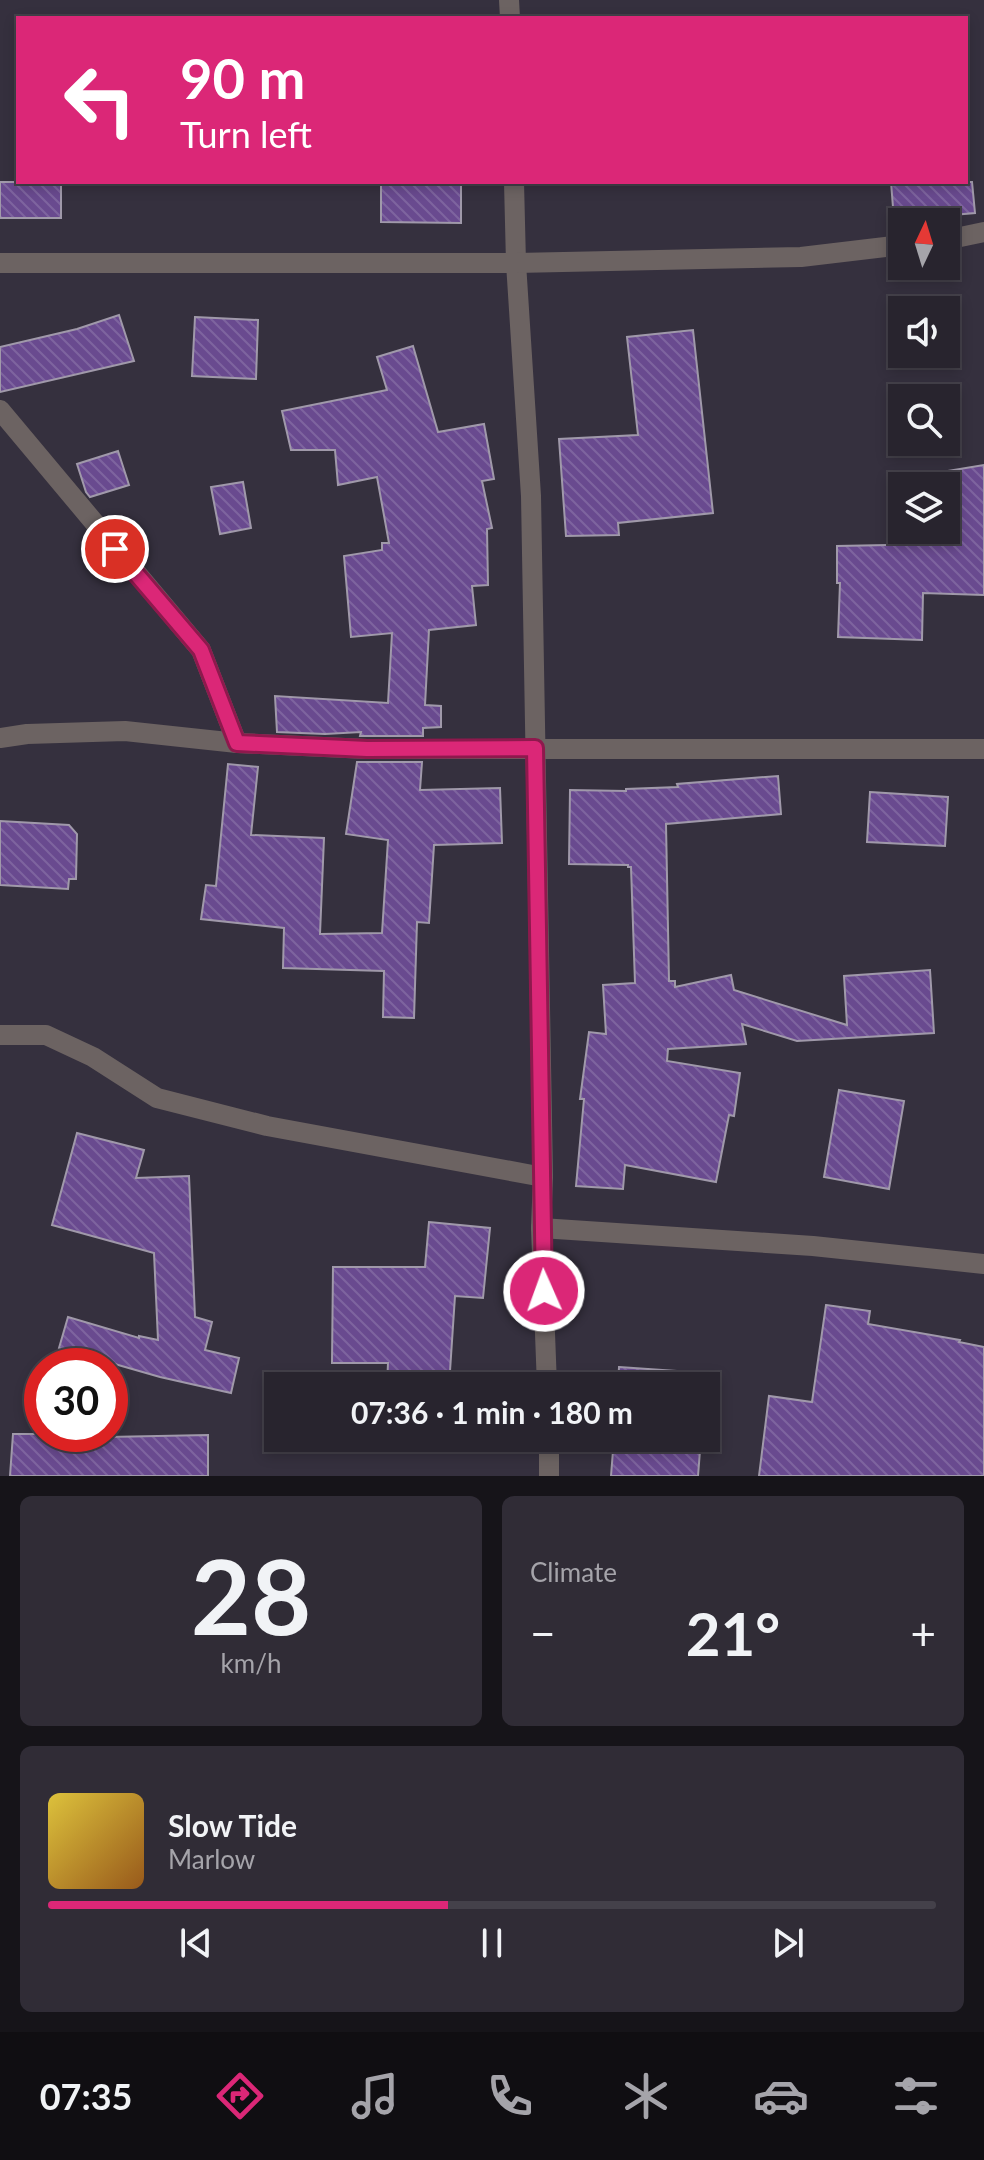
<!DOCTYPE html>
<html lang="en">
<head>
<meta charset="utf-8">
<style>
  body { margin:0; font-family:Lato,sans-serif; background:#302c36; color:#f1f3f6; height:100vh; display:flex; flex-direction:column; font-size:30px; white-space:nowrap }
  * { box-sizing:border-box; margin:0 }
  p { font-size:26px; color:#a5a4aa }
  .icon { flex:none; width:44px; height:44px; fill:none; stroke:currentColor; stroke-width:2; stroke-linecap:round; stroke-linejoin:round }
  .map { position:relative; height:1476px; overflow:hidden }
  .details { display:flex; flex-direction:column; gap:20px; padding:20px; background:#161419; flex:1 }
  .details>* { flex:none }
  .top-card { position:absolute; left:16px; top:16px; width:952px; height:168px; border-radius:0px; box-shadow:0 4px 12px #0003,0 0 0 2px #44414a; background:#db2777; color:#fff; overflow:hidden }
  .needle { width:52px; rotate:4deg }
  .controls { position:absolute; left:888px; top:208px; display:grid; gap:16px }
  .controls a { display:grid; place-items:center; width:72px; height:72px; border-radius:0px; background:#28242e; box-shadow:0 4px 12px #0003,0 0 0 2px #44414a; font-size:40px }
  .speed { position:absolute; left:24px; top:1348px; display:flex; gap:16px; font-size:40px; font-weight:700; text-align:center }
  .speed>* { display:grid; place-content:center; width:104px; height:104px; border-radius:50%; background:#28242e; box-shadow:0 4px 12px #0003,0 0 0 2px #44414a; line-height:1 }
  .speed .limit { border:12px solid #d22; background:#fff; color:#111 }
  .pin { position:absolute; display:grid; place-items:center; width:68px; height:68px; color:#fff; margin:-34px; border:4px solid #fff; border-radius:50%; box-shadow:0 2px 8px #0007 }
  .me { position:absolute; width:88px; margin:-44px; rotate:358deg; stroke-linejoin:round; filter:drop-shadow(0 0 6px #0008) }
  .turn { display:flex; align-items:center; gap:28px; height:168px; padding:0 32px; font-size:36px }
  .turn .icon { width:104px; height:104px; stroke-width:2.5 }
  .turn b { display:block; font-size:56px; line-height:68px }
  .big { font-size:60px; font-weight:700; line-height:1.1 }
  .details .tile { flex:1; display:flex; flex-direction:column; justify-content:center; gap:12px; min-width:0; padding:0 28px; border-radius:12px; background:#302c36 }
  .details .dial { align-items:center; gap:0 }
  .dial b { font-size:104px; line-height:1 }
  .song { display:flex; align-items:center; gap:24px }
  .cover { width:96px; height:96px; border-radius:12px; background:linear-gradient(135deg,hsl(50 70% 55%),hsl(30 70% 35%)) }
  .played { height:8px; border-radius:4px; background:linear-gradient(90deg,#db2777 45%,#44414a 45%) }
  .keys { display:flex; justify-content:space-around; direction:ltr }
  .heat { display:flex; justify-content:space-between; align-items:center; font-size:44px; direction:ltr }
  .details .tiles { flex:1; display:grid; gap:20px; grid-template-columns:1fr 1fr }
  .tile:last-child { grid-column:span 2 }
  .trip { position:absolute; left:264px; top:1372px; width:456px; height:80px; border-radius:0px; background:#28242e; box-shadow:0 4px 12px #0003,0 0 0 2px #44414a; font-weight:700; line-height:80px; text-align:center }
  .dock { display:flex; height:128px; justify-content:space-around; align-items:center; background:#100e12; color:#a5a4aa }
  .dock .icon { width:56px; height:56px }
  .dock .on { color:#db2777 }
  .dock b { font-size:36px; color:#f1f3f6 }
  .map>svg:first-child { display:block }
</style>
</head>
<body>
<div class="map">
<svg width="984" height="1476" viewBox="0 0 984 1476">
  <defs>
    <pattern id="building-back-hatch" width="6" height="6" patternUnits="userSpaceOnUse" patternTransform="scale(2)"><rect width="6" height="6" fill="#694a8f"/><path d="M-1 5l2 2M0 0l6 6M5-1l2 2" fill="none" stroke="#7e649f"/></pattern>
  </defs>
  <rect width="100%" height="100%" fill="#35303e"/>
  <g fill="url(#building-back-hatch)" stroke="#a099aa" stroke-width="2">
    <rect x="0" y="182" width="61" height="36"/>
    <path d="M 381,182 L 461,182 L 461,223 L 381,222 Z"/>
    <path d="M 891,182 L 972,182 L 975,213 L 894,220 Z"/>
    <path d="M 119,315 L 134,361 L 0,392 L 0,347 L 77,329 Z"/>
    <path d="M 195,317 L 258,320 L 256,379 L 192,376 Z"/>
    <path d="M 693,330 L 713,513 L 618,523 L 619,535 L 566,536 L 559,439 L 638,435 L 627,337 Z"/>
    <path d="M 413,346 L 438,432 L 484,424 L 494,479 L 482,481 L 492,528 L 487,529 L 488,585 L 472,586 L 476,625 L 429,630 L 425,705 L 441,706 L 441,727 L 423,728 L 423,736 L 360,736 L 361,732 L 325,734 L 277,732 L 275,696 L 388,703 L 392,633 L 351,637 L 344,556 L 382,550 L 382,543 L 389,543 L 377,477 L 338,485 L 335,450 L 291,450 L 282,411 L 387,390 L 377,357 Z"/>
    <path d="M 118,451 L 129,485 L 90,497 L 86,492 L 77,464 Z"/>
    <path d="M 984,465 L 984,595 L 923,593 L 922,640 L 838,637 L 840,583 L 837,583 L 837,546 L 941,544 L 938,530 L 946,530 L 946,486 L 931,486 L 929,474 Z"/>
    <path d="M 243,482 L 251,528 L 220,534 L 211,487 Z"/>
    <path d="M 357,762 L 422,762 L 420,790 L 500,788 L 502,843 L 434,845 L 429,923 L 417,922 L 414,1018 L 383,1017 L 384,971 L 283,968 L 284,928 L 201,919 L 206,885 L 216,886 L 228,764 L 258,767 L 251,835 L 324,838 L 320,934 L 382,933 L 388,840 L 346,834 Z"/>
    <path d="M 778,776 L 781,814 L 666,824 L 669,981 L 675,981 L 675,987 L 731,975 L 734,990 L 847,1025 L 844,976 L 930,970 L 934,1033 L 797,1041 L 742,1024 L 746,1044 L 668,1049 L 667,1061 L 740,1073 L 734,1116 L 729,1115 L 716,1182 L 625,1165 L 623,1189 L 576,1186 L 584,1099 L 580,1099 L 589,1032 L 606,1034 L 603,985 L 635,983 L 631,867 L 628,867 L 628,865 L 569,864 L 570,790 L 626,791 L 626,789 L 678,787 L 677,784 Z"/>
    <path d="M 870,792 L 948,797 L 945,846 L 867,842 Z"/>
    <path d="M 0,821 L 69,825 L 77,834 L 76,879 L 69,879 L 68,889 L 0,885 Z"/>
    <path d="M 839,1090 L 904,1101 L 889,1189 L 824,1177 Z"/>
    <path d="M 77,1133 L 144,1150 L 136,1178 L 189,1176 L 195,1317 L 212,1322 L 205,1350 L 239,1358 L 231,1393 L 160,1377 L 59,1348 L 68,1317 L 139,1338 L 139,1336 L 158,1340 L 154,1253 L 52,1225 Z"/>
    <path d="M 429,1222 L 490,1228 L 483,1298 L 455,1296 L 449,1386 L 387,1386 L 388,1363 L 332,1363 L 333,1267 L 425,1267 Z"/>
    <path d="M 826,1305 L 870,1311 L 868,1324 L 960,1340 L 959,1342 L 984,1347 L 984,1476 L 759,1476 L 769,1396 L 812,1402 Z"/>
    <path d="M 619,1367 L 705,1373 L 704,1386 L 618,1386 Z"/>
    <path d="M 13,1434 L 107,1434 L 107,1437 L 208,1435 L 208,1476 L 10,1476 Z"/>
    <path d="M 614,1438 L 701,1438 L 698,1476 L 611,1476 Z"/>
  </g>
  <g fill="none" stroke-linecap="round" stroke-linejoin="round">
    <g stroke="#6c6362" stroke-width="20">
      <path d="M 509,0 L 510,18"/>
      <path d="M 514,182 L 516,263 L 531,496 L 543,1177 L 541,1228 L 547,1386"/>
      <path d="M 946,240 L 984,232"/>
      <path d="M 0,263 L 516,263 L 801,257 L 902,245"/>
      <path d="M 0,410 L 201,650 L 237,743"/>
      <path d="M 0,738 L 27,734 L 125,731 L 237,743 L 367,749 L 984,749"/>
      <path d="M 0,1035 L 46,1035 L 93,1057 L 157,1098 L 267,1126 L 543,1177"/>
      <path d="M 541,1228 L 813,1246 L 984,1264"/>
      <path d="M 549,1438 L 549,1476"/>
    </g>
  </g>
  <g fill="none" stroke-linecap="round" stroke-linejoin="round">
    <defs>
      <path id="route" d="M 115,549 L 201,650 L 237,743 L 367,749 L 535,748 L 544,1291"/>
    </defs>
    <use href="#route" stroke="#8e194d" stroke-width="20"/>
    <use href="#route" stroke="#db2777" stroke-width="14"/>
  </g>
</svg>
<div class="controls">
<a><svg class="needle" viewBox="-14 -14 28 28"><path d="M0-13l5 13h-10z" fill="#e53935"/><path d="M0 13l5-13h-10z" fill="#a5a4aa"/></svg></a>
<a><svg class="icon" aria-label="sound" viewBox="0 0 24 24"><path d="M4 9h4l5-4v14l-5-4H4zM17 9q2 3 0 6"/></svg></a>
<a><svg class="icon" aria-label="search" viewBox="0 0 24 24"><circle cx="10" cy="10" r="6"/><path d="M15 15l6 6"/></svg></a>
<a><svg class="icon" aria-label="layers" viewBox="0 0 24 24"><path d="M12 4l9 5-9 5-9-5zM3 14l9 5 9-5"/></svg></a>
</div>
<div class="speed"><div class="limit">30</div></div>
<div class="pin" style="left:115px;top:549px;background:#d93025"><svg class="icon" aria-label="arrive" viewBox="0 0 24 24"><path d="M6 21V4h12l-3 4 3 4H6"/></svg></div>
<svg class="me" style="left:544px;top:1291px" viewBox="-20 -20 40 40"><circle r="17" fill="#db2777" stroke="#fff" stroke-width="3"/><path d="M0-11L8 9 0 5-8 9z" fill="#fff"/></svg>
<div class="trip">07:36 · 1 min · 180 m</div>
<div class="top-card">
<div class="turn"><svg class="icon" aria-label="left" viewBox="0 0 24 24"><path d="M17 20v-9H6M10 6l-5 5 5 5"/></svg><div><b>90 m</b>Turn left</div></div>
</div>
</div>
<section class="details">
<div class="tiles">
<div class="tile dial"><b>28</b><p>km/h</p></div>
<div class="tile"><p>Climate</p>
<div class="heat"><a>−</a><b class="big">21°</b><a>+</a></div>
</div>
<div class="tile">
<div class="song"><i class="cover"></i><div><b>Slow Tide</b><p>Marlow</p></div></div>
<div class="played"></div>
<div class="keys"><svg class="icon" aria-label="previous" viewBox="0 0 24 24"><path d="M18 5L8 12l10 7zM5 5v14"/></svg><svg class="icon" aria-label="pause" viewBox="0 0 24 24"><path d="M8 5v14M16 5v14"/></svg><svg class="icon" aria-label="next" viewBox="0 0 24 24"><path d="M6 5l10 7-10 7zM19 5v14"/></svg></div>
</div>
</div>
</section>
<nav class="dock">
<b>07:35</b>
<svg class="icon on" aria-label="directions" viewBox="0 0 24 24"><path d="M12 3l9 9-9 9-9-9zM9 14v-3h6M13 9l2 2-2 2"/></svg>
<svg class="icon" aria-label="music" viewBox="0 0 24 24"><path d="M9 18V5l10-2v13"/><circle cx="6" cy="18" r="3"/><circle cx="16" cy="16" r="3"/></svg>
<svg class="icon" aria-label="phone" viewBox="0 0 24 24"><path d="M5 4h4l2 5-3 2q2 4 5 5l2-3 5 2v4C11 20 4 13 5 4z"/></svg>
<svg class="icon" aria-label="climate" viewBox="0 0 24 24"><path d="M12 3v18M4 7l16 10M4 17L20 7"/></svg>
<svg class="icon" aria-label="car" viewBox="0 0 24 24"><path d="M5 17H2v-5l4-1 3-4h7l3 4 3 1v5h-3M9 17h6M6 11h13"/><circle cx="7" cy="17" r="2"/><circle cx="17" cy="17" r="2"/></svg>
<svg class="icon" aria-label="filters" viewBox="0 0 24 24"><path d="M4 7h16M4 17h16"/><circle cx="9" cy="7" r="2"/><circle cx="15" cy="17" r="2"/></svg>
</nav>
</body>
</html>
